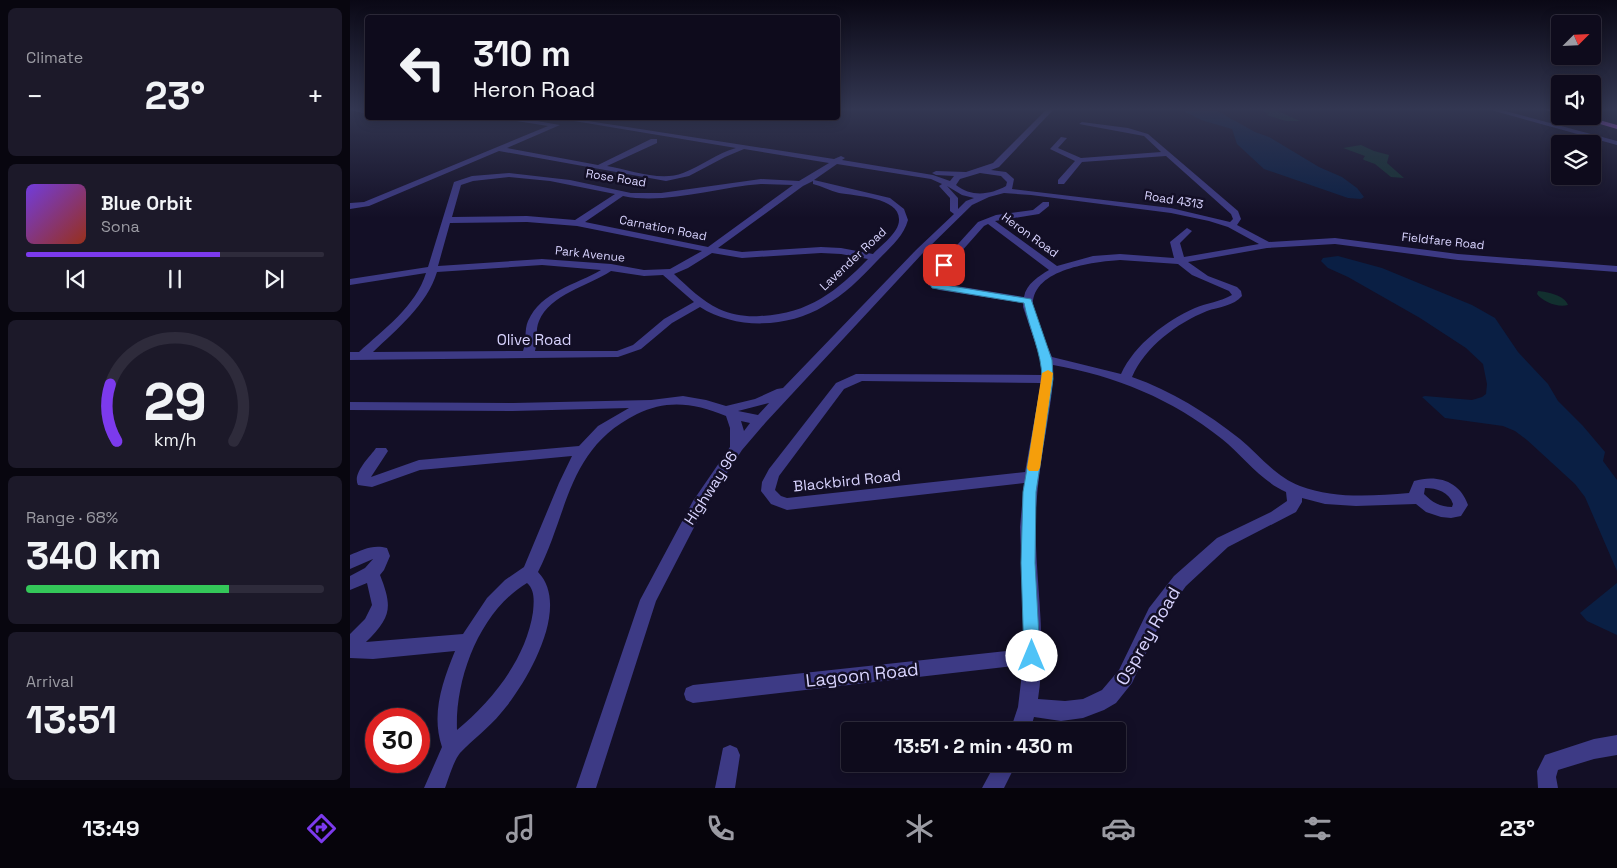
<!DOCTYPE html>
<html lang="en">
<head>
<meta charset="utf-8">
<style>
  body { margin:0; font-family:"Space Grotesk",sans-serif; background:#1c1929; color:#f1f3f6; height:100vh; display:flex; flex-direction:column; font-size:19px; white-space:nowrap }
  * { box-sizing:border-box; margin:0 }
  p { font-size:16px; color:#9b9ba3 }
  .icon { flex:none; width:28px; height:28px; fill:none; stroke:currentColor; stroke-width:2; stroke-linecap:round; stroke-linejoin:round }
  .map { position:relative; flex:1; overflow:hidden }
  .drawer { display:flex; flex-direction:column; gap:8px; padding:8px; background:#08060f; width:350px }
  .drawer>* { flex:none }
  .banner { position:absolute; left:15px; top:15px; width:475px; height:105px; border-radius:5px; box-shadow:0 2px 12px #0003,0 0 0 1px #2e2b3b; background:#0e0b1c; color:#f1f3f6; overflow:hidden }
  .needle { width:32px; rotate:66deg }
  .buttons { position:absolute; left:1201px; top:15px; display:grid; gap:10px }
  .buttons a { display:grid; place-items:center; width:50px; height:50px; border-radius:5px; background:#0e0b1c; box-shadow:0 2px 12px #0003,0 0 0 1px #2e2b3b; font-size:25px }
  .speed { position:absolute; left:15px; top:708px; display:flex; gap:10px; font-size:25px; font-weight:700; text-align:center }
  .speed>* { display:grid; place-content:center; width:65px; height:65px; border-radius:50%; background:#0e0b1c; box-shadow:0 2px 12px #0003,0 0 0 1px #2e2b3b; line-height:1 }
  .speed .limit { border:8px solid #d22; background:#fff; color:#111 }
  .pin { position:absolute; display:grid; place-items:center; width:42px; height:42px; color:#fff; margin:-21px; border-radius:10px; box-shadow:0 2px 8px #0006 }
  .me { position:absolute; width:55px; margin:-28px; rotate:0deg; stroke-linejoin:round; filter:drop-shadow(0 0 4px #0008) }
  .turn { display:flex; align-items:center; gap:18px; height:105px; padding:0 25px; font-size:22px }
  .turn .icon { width:65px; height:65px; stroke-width:2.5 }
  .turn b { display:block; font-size:35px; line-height:42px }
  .big { font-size:38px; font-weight:600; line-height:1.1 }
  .drawer .card { flex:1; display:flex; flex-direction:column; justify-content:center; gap:8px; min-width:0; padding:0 18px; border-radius:8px; background:#1c1929 }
  .drawer .dial { align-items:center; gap:0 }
  .dial svg { height:130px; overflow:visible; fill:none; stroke:#2e2b3b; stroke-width:7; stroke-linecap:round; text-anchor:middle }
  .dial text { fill:#f1f3f6; stroke:none }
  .song { display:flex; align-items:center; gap:15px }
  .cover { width:60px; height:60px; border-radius:8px; background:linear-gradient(135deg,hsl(260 70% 55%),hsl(10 70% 35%)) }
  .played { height:5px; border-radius:2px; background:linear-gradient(90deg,#7c3aed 65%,#2e2b3b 65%) }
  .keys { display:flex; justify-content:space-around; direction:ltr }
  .heat { display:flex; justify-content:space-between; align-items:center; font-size:28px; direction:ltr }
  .charge { height:8px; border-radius:4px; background:linear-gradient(90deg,#34c759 68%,#2e2b3b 0) }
  .trip { position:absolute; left:491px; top:722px; width:285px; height:50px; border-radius:5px; background:#0e0b1c; box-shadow:0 2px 12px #0003,0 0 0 1px #2e2b3b; font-weight:600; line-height:50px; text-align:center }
  .menu { display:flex; height:80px; justify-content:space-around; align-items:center; background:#06040b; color:#9b9ba3 }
  .menu .icon { width:35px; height:35px }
  .menu .active { color:#7c3aed }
  .menu b { font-size:22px; color:#f1f3f6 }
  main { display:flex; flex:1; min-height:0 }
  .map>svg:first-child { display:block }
</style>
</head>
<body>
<main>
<section class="drawer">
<div class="card"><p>Climate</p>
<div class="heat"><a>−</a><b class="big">23°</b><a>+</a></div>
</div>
<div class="card">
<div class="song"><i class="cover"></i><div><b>Blue Orbit</b><p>Sona</p></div></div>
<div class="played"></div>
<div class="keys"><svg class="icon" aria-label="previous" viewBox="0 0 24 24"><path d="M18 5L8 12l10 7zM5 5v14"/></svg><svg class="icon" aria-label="pause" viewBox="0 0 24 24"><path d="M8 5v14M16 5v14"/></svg><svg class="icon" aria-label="next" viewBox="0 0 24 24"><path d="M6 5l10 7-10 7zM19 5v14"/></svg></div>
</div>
<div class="card dial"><svg viewBox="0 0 100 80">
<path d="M14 69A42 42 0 1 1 86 69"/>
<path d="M14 69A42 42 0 0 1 10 34" stroke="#7c3aed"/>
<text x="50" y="56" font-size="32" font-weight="700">29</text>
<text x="50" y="72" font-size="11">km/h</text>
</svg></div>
<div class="card"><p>Range · 68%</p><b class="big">340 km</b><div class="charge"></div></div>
<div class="card"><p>Arrival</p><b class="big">13:51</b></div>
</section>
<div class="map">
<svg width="1267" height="788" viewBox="0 0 1267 788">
  <rect width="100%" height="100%" fill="#130f26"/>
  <g fill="#12302f">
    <path d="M 902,108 L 927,108 L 930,112 L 950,121 L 936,121 L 917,115 L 919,113 Z"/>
    <path d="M 1011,145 L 1024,151 L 1039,155 L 1037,163 L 1054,178 L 1041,177 L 1025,164 L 1014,160 L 1013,159 L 1015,156 L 993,148 Z"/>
    <path d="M 1188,291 C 1198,292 1214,295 1218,305 C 1208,308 1193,302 1187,294 Z"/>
  </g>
  <g fill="#0a1f44">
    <path d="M 828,108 L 862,108 L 905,132 L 919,137 L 969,167 L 992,177 L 1007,188 L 1014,197 L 1011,199 L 998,198 L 914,169 L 887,144 L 882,129 L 851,120 Z"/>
    <path d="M 988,256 L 1032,268 L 1122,305 L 1145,318 L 1168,352 L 1198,384 L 1208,401 L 1233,426 L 1255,452 L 1253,461 L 1267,480 L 1267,571 L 1235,497 L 1225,484 L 1177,440 L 1165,431 L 1153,426 L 1095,418 L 1072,397 L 1075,396 L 1122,400 L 1132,397 L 1136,394 L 1137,384 L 1133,364 L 1116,348 L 1070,318 L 998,277 L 978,268 L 971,261 L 973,258 Z"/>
    <path d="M 1267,583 L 1267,635 L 1237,621 L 1230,613 Z"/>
  </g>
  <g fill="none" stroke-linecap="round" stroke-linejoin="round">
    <g fill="#3d3a85" fill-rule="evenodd">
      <path d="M 0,108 L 18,110 L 18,114 L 0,110 Z"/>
      <path d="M 698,108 L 705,108 L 649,167 L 641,170 L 656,172 L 664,179 L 662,189 L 821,208 L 880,222 L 883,219 L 881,214 L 816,156 L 732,162 L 714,184 L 708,184 L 708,180 L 725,161 L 700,149 L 711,137 L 717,138 L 708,148 L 731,158 L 811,152 L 794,136 L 729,124 L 732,122 L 778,128 L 798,134 L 888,211 L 891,219 L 887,225 L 919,242 L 985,238 L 1108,254 L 1267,266 L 1267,272 L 1108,260 L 985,244 L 917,248 L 838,262 L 858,276 L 887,287 L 891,291 L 892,296 C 884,306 868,307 857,311 C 827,323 795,347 782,377 C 822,391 857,413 890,439 C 909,455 926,477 950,486 C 984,499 1023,496 1059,493 L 1064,481 C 1087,474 1110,481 1118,505 L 1111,516 L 1101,518 L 1091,517 L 1076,512 L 1066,504 L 1006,506 L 975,504 L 952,498 L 952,502 L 946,512 L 878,547 L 836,586 L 812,619 L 782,683 L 766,703 L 754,710 L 733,718 L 711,721 L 684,717 L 680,731 L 660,731 L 668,707 L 673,665 L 343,703 L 336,700 L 334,694 L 336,688 L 343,685 L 674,649 L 670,527 L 674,483 L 437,510 L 421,504 L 411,491 L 412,482 L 419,469 L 486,383 L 506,374 L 692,375 L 691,360 L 673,307 L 673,303 L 589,290 L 578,285 L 578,277 L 628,222 L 646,215 L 683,210 L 693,202 L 699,202 L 699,206 L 689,214 L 645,221 L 707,266 L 743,256 L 770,254 L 824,258 L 820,242 L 837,228 L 842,231 L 830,243 L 834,257 L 909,244 L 878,227 L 859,221 L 821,213 L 681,195 L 654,193 L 639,197 L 622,205 L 572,254 L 416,422 L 392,450 L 354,508 L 306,601 L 246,788 L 226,788 L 290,600 L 343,501 L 380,447 L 380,428 L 376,416 C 345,403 317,399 287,414 C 217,449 219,511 188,572 C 222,607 176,684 151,713 C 139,728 123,739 110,753 C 103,762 99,778 95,788 L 74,788 L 92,747 C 81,714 92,683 105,651 L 23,659 L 0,658 L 0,634 L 15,619 L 22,605 L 17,583 L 0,590 L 0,576 L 15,568 L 23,559 L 0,569 L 0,555 C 12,550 23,544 37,548 L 40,556 L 34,570 L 30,575 C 43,608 41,617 16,642 L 113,634 L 137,598 L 155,580 L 174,567 L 209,483 L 222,456 L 70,470 L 22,487 L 8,485 C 2,473 20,457 26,448 L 36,448 L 38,451 L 21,477 L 69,460 L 229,446 L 248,426 L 279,408 L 163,411 L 0,410 L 0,402 L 163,403 L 301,400 L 333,396 L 356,400 L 376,406 L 405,399 L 427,389 L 433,388 L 566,250 L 604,214 L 600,211 L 600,198 L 589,186 L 592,184 L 581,179 L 487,164 L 464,180 L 540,198 L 554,209 L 558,220 C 553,238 539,248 526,262 C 511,278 494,295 474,306 C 438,328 386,330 350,307 L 322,323 L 291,349 L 268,357 L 0,360 L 0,352 L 9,352 C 33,330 66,306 76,273 L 0,285 L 0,279 L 78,267 L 104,182 L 122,176 L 159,173 L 220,180 L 281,193 L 311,193 L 411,179 L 449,181 L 479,163 L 394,149 L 375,157 L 339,176 L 316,181 L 149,151 L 19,206 L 0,209 L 0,203 L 14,202 L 198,126 L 160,120 L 157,118 L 170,118 L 210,125 L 157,148 L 248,165 L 301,139 L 307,139 L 307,143 L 257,166 C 280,170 311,182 333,173 C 352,166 367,153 386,148 L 206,118 L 219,118 L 484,159 L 491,156 L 495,158 L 492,160 L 583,175 L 600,181 L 604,176 L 586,175 L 582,173 L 586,171 L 616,172 L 643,163 ZM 630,173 L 651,176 L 657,182 L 656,186 C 640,195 621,197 606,185 L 610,179 ZM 159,177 L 200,181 L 265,194 L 225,220 L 177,216 L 102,217 L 111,185 L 123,181 ZM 463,181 L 463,184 C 472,186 480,191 489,193 C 505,196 550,197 549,220 C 549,233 531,245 523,254 L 491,248 L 471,247 L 392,252 L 368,248 L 453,186 ZM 411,184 L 443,185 L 358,247 L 235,222 L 273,196 C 315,205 367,187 411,184 ZM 597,186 L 612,195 L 624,198 L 616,201 L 608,209 L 608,198 ZM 177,222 L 227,226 L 352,251 L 320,269 L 294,270 L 261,264 L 192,259 L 88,266 L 100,223 ZM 638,224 L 699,270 C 689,276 676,284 674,297 L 588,283 L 587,279 L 634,226 ZM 362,253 L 392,258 L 471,253 L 491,254 L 518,259 C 486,292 458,314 410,316 C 397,317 382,315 369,309 C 352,301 338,287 324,274 L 338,268 ZM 770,260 L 828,264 L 842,275 L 879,291 L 882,295 C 870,302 857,303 845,308 C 816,321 785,344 771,374 L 702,357 C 697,345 684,318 683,306 C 681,269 743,262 770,260 ZM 192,265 L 251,270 C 226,285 191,291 178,321 C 174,330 177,341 173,351 L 23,352 C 47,329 77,305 87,272 ZM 261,271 L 294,276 L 313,275 L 344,302 L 314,319 L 283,345 L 267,351 L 185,351 C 188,341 185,330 189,321 C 200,294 239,286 261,271 ZM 703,365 C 766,376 822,399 872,439 C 893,456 911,481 936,492 L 937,501 L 921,512 L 867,538 L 824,576 L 799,608 L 769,670 L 752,690 L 733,699 L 715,701 L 688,699 C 698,635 683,572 686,508 C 688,480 692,453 697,425 C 700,405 704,385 703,365 ZM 512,381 L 691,383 L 675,472 L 437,498 L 431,496 L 425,490 L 429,476 L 494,389 ZM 419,403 L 408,415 L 388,411 ZM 391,421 L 400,423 L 394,431 ZM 1075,488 C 1087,488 1099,492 1103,504 L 1102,507 C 1090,507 1082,502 1074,494 ZM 177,583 C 185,590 184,601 183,612 C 176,659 142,701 107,730 C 105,678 130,611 177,583 Z"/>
      <path d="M 1134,108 L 1144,108 L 1267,141 L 1267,145 Z"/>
      <path d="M 1267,735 L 1267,755 L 1244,759 L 1208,770 L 1206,777 L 1208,788 L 1188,788 L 1187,771 L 1195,755 L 1244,739 Z"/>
      <path d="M 380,745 L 387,748 L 390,755 L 385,788 L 365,788 L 373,748 Z"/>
      <path d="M 645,764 L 666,764 L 654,788 L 632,788 Z"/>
    </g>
    <g fill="#c25bff" fill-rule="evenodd">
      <path d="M 1191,108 L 1210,110 L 1210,114 L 1192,109 Z"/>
      <path d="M 1223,116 L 1235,116 L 1267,125 L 1267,129 Z"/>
    </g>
  </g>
  <linearGradient id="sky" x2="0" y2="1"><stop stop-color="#0a0815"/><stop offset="0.5" stop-color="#333752"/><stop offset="1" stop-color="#333752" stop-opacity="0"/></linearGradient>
  <rect width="1267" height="218" fill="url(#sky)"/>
  <path fill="#4fc3f7" stroke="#337fa1" d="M 594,262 L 598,265 L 586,279 L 589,284 L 681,299 L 702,360 L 703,379 L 686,492 L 685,563 L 690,656 L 688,662 L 682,664 L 676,662 L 674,656 L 671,563 L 673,492 L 692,379 C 692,353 679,329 674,303 L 582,288 L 577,279 L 591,263 Z"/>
  <path fill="#f59e0b" d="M 698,370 L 703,373 L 690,468 L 688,471 L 679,471 L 677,468 L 692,373 Z"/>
  <g text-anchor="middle" stroke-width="5" stroke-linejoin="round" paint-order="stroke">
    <g font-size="12" fill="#d9d4ff" stroke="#130f26">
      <text transform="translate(266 178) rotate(9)" y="4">Rose Road</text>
      <text transform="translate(824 200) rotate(9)" y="4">Road 4313</text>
      <text transform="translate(313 228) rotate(11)" y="4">Carnation Road</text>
      <text transform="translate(680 235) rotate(36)" y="4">Heron Road</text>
      <text transform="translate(1093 241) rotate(6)" y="4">Fieldfare Road</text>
      <text transform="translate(240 254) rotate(6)" y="4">Park Avenue</text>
      <text transform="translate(503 259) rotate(-43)" y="4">Lavender Road</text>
    </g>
    <g font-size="15" fill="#d9d4ff" stroke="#130f26">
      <text x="184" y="345">Olive Road</text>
      <text transform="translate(497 481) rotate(-6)" y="5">Blackbird Road</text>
      <text transform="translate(361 488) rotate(-57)" y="5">Highway 96</text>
    </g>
    <g font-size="18" fill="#d9d4ff" stroke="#130f26">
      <text transform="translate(798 636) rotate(-60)" y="6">Osprey Road</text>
      <text transform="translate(512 675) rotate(-6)" y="6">Lagoon Road</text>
    </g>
  </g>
</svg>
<div class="buttons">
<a><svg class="needle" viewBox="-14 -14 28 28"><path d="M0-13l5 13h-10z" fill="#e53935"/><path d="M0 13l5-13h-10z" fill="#9b9ba3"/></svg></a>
<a><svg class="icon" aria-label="sound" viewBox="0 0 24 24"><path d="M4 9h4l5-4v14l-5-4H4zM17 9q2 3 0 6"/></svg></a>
<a><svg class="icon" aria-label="layers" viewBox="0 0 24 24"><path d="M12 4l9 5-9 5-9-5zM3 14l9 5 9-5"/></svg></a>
</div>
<div class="speed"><div class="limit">30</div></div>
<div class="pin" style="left:594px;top:265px;background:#d93025"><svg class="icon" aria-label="arrive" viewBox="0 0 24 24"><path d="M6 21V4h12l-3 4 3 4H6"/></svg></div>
<svg class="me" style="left:682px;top:656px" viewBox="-20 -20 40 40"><circle r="19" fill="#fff"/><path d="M0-13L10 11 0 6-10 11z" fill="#4fc3f7"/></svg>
<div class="trip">13:51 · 2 min · 430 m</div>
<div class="banner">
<div class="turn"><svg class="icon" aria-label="left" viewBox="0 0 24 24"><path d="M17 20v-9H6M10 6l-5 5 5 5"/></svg><div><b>310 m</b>Heron Road</div></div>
</div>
</div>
</main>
<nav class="menu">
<b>13:49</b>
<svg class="icon active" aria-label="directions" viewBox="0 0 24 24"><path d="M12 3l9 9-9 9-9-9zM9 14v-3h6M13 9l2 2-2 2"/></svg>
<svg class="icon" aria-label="music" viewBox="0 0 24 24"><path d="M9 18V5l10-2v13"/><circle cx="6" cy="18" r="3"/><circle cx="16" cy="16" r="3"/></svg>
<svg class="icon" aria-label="phone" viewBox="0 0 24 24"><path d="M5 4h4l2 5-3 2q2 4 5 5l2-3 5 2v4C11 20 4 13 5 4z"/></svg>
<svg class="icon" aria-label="climate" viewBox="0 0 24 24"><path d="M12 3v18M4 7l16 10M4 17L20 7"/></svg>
<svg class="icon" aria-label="car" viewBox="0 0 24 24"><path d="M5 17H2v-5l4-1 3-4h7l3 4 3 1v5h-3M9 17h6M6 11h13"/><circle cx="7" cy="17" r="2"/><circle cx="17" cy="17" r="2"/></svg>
<svg class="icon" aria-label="filters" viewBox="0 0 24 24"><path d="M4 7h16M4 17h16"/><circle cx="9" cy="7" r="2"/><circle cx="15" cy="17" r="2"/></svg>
<b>23°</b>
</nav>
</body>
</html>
